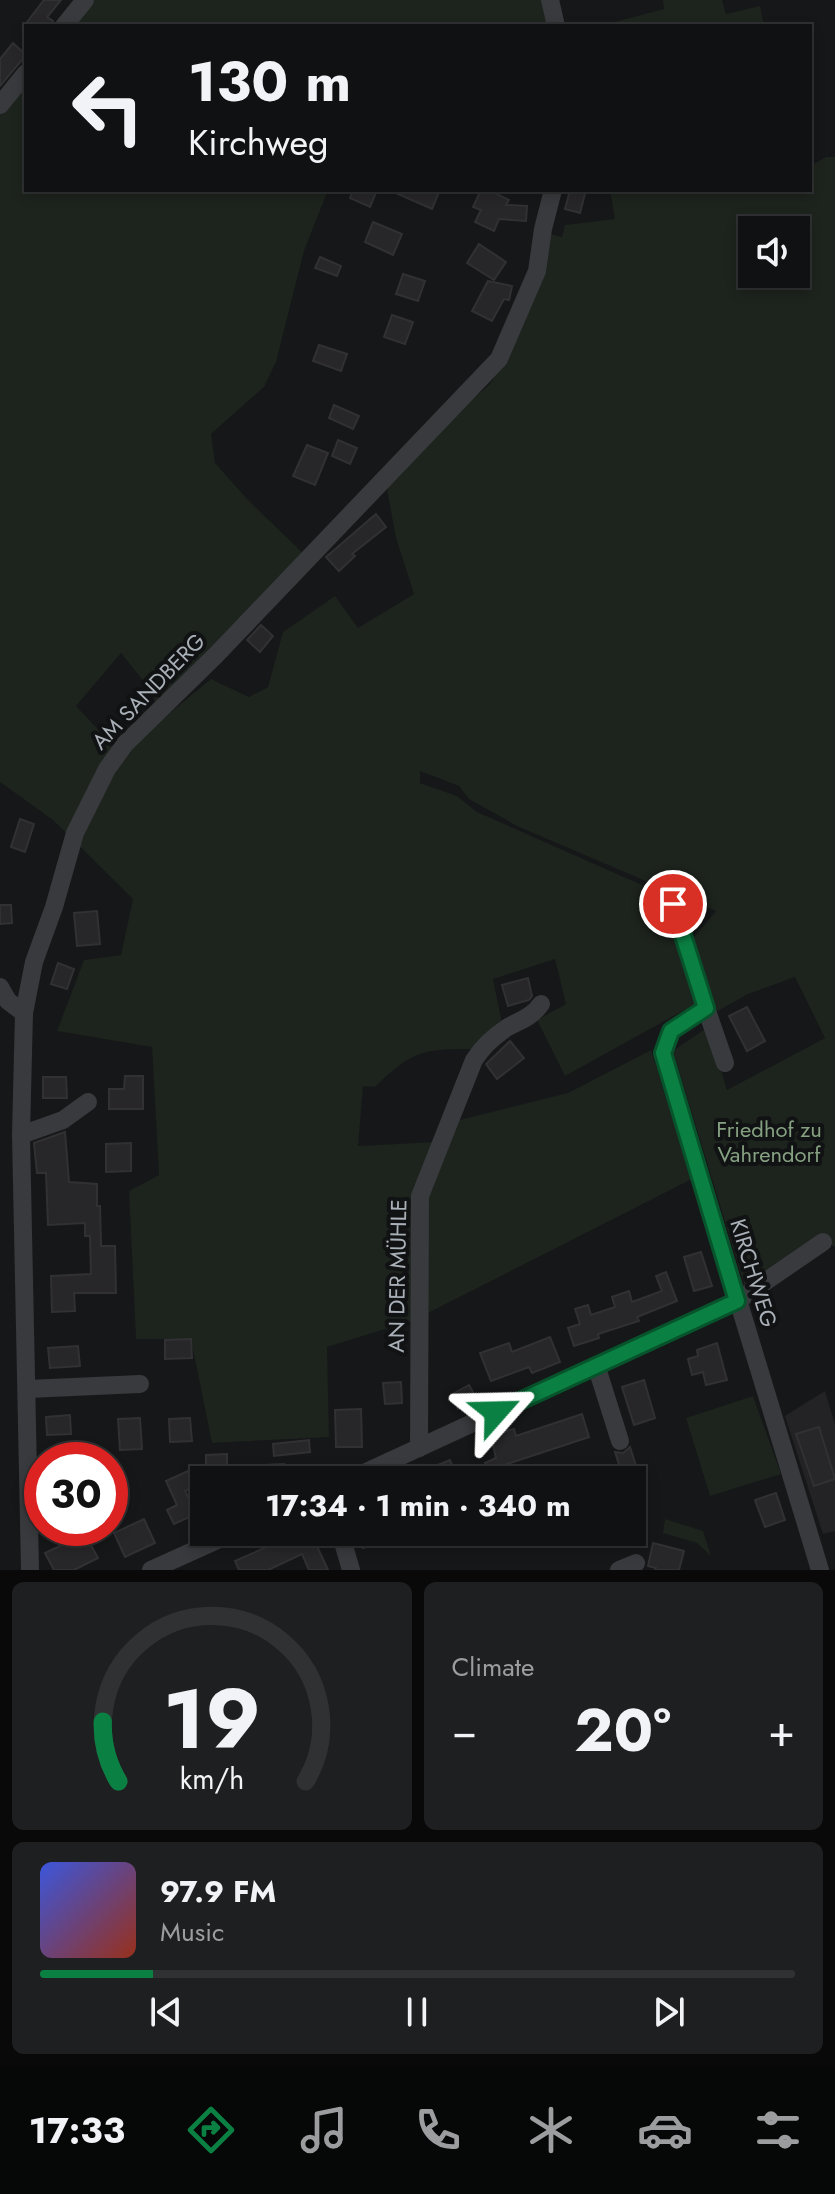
<!DOCTYPE html>
<html lang="en">
<head>
<meta charset="utf-8">
<style>
  body { margin:0; font-family:Jost,sans-serif; background:#1e1f20; color:#f1f3f6; height:100vh; display:flex; flex-direction:column; font-size:30px; white-space:nowrap }
  * { box-sizing:border-box; margin:0 }
  p { font-size:26px; color:#9c9d9f }
  .icon { flex:none; width:44px; height:44px; fill:none; stroke:currentColor; stroke-width:2; stroke-linecap:round; stroke-linejoin:round }
  .map { position:relative; height:1570px; overflow:hidden }
  .panel { display:flex; flex-direction:column; gap:12px; padding:12px; background:#09090a; flex:1 }
  .panel>* { flex:none }
  .banner { position:absolute; left:24px; top:24px; width:788px; height:168px; border-radius:0px; box-shadow:0 4px 12px #0003,0 0 0 2px #303132; background:#101112; color:#f1f3f6; overflow:hidden }
  .buttons { position:absolute; left:738px; top:216px; display:grid; gap:16px }
  .buttons a { display:grid; place-items:center; width:72px; height:72px; border-radius:0px; background:#101112; box-shadow:0 4px 12px #0003,0 0 0 2px #303132; font-size:40px }
  .speed { position:absolute; left:24px; top:1442px; display:flex; gap:16px; font-size:40px; font-weight:700; text-align:center }
  .speed>* { display:grid; place-content:center; width:104px; height:104px; border-radius:50%; background:#101112; box-shadow:0 4px 12px #0003,0 0 0 2px #303132; line-height:1 }
  .speed .limit { border:12px solid #d22; background:#fff; color:#111 }
  .pin { position:absolute; display:grid; place-items:center; width:68px; height:68px; color:#fff; margin:-34px; border:4px solid #fff; border-radius:50%; box-shadow:0 2px 8px #0007 }
  .me { position:absolute; width:88px; margin:-44px; rotate:65deg; stroke-linejoin:round; filter:drop-shadow(0 0 6px #0008) }
  .turn { display:flex; align-items:center; gap:28px; height:168px; padding:0 32px; font-size:36px }
  .turn .icon { width:104px; height:104px; stroke-width:2.5 }
  .turn b { display:block; font-size:56px; line-height:68px }
  .big { font-size:60px; font-weight:700; line-height:1.1 }
  .panel .card { flex:1; display:flex; flex-direction:column; justify-content:center; gap:12px; min-width:0; padding:0 28px; border-radius:12px; background:#1e1f20 }
  .panel .dial { align-items:center; gap:0 }
  .dial svg { height:208px; overflow:visible; fill:none; stroke:#303132; stroke-width:7; stroke-linecap:round; text-anchor:middle }
  .dial text { fill:#f1f3f6; stroke:none }
  .song { display:flex; align-items:center; gap:24px }
  .cover { width:96px; height:96px; border-radius:12px; background:linear-gradient(135deg,hsl(230 70% 55%),hsl(10 70% 35%)) }
  .played { height:8px; border-radius:4px; background:linear-gradient(90deg,#0b8043 15%,#303132 15%) }
  .keys { display:flex; justify-content:space-around; direction:ltr }
  .heat { display:flex; justify-content:space-between; align-items:center; font-size:44px; direction:ltr }
  .panel .tiles { flex:1; display:grid; gap:12px; grid-template-columns:1fr 1fr }
  .card:last-child { grid-column:span 2 }
  .trip { position:absolute; left:190px; top:1466px; width:456px; height:80px; border-radius:0px; background:#101112; box-shadow:0 4px 12px #0003,0 0 0 2px #303132; font-weight:700; line-height:80px; text-align:center }
  .tabs { display:flex; height:128px; justify-content:space-around; align-items:center; background:#060707; color:#9c9d9f }
  .tabs .icon { width:56px; height:56px }
  .tabs .active { color:#0b8043 }
  .tabs b { font-size:36px; color:#f1f3f6 }
  .map>svg:first-child { display:block }
</style>
</head>
<body>
<div class="map">
<svg width="835" height="1570" viewBox="0 0 835 1570">
  <rect width="100%" height="100%" fill="#161718"/>
  <path fill="#232325" d="M 825,1391 L 835,1425 L 835,1531 L 823,1534 L 785,1416 Z"/>
  <g fill="#1d231d" fill-rule="evenodd">
    <path d="M 92,0 L 541,0 L 547,26 L 59,26 Z"/>
    <path d="M 663,0 L 722,0 L 726,14 L 760,6 L 764,26 L 599,26 L 664,9 Z"/>
    <path d="M 26,69 L 26,190 L 328,190 L 304,251 L 276,362 L 264,387 L 211,434 L 215,463 L 248,500 L 306,556 L 157,708 L 152,692 L 121,653 L 76,706 L 113,745 L 85,827 L 131,745 L 211,679 L 249,697 L 268,687 L 283,632 L 335,596 L 358,628 L 414,594 L 396,538 L 386,484 L 409,455 L 489,385 L 504,363 L 550,234 L 562,237 L 565,225 L 615,219 L 610,190 L 810,190 L 810,166 L 826,157 L 835,157 L 835,1245 L 833,1247 L 826,1236 L 745,1287 L 673,1051 L 708,1027 L 727,1090 L 825,1038 L 795,977 L 748,994 L 714,1013 L 688,944 L 716,911 L 517,826 L 469,799 L 459,786 L 420,771 L 420,783 L 457,796 L 477,812 L 660,893 L 697,1003 L 565,1076 L 537,1020 L 566,1004 L 555,959 L 493,979 L 502,1023 L 475,1049 C 423,1049 413,1050 375,1087 L 363,1086 L 358,1146 L 436,1142 L 411,1321 L 327,1347 L 329,1437 L 212,1443 L 191,1339 L 136,1339 L 129,1191 L 159,1175 L 152,1047 L 57,1031 L 84,960 L 121,955 L 133,899 L 53,820 L 0,782 L 0,102 ZM 752,230 L 796,230 L 796,274 L 752,274 Z"/>
    <path d="M 651,1050 L 692,1179 L 428,1313 L 428,1195 L 460,1120 L 568,1093 Z"/>
    <path d="M 753,1396 L 781,1474 L 710,1496 L 686,1418 Z"/>
    <path d="M 665,1519 L 703,1531 L 711,1556 L 697,1543 L 663,1533 Z"/>
  </g>
  <g fill="#272729" stroke="#313134" stroke-width="2">
    <path d="M 44,0 L 61,0 L 47,17 L 53,21 L 52,26 L 24,26 Z"/>
    <path d="M 13,43 L 26,55 L 0,86 L 0,59 Z"/>
    <path d="M 353,190 L 377,190 L 370,207 L 350,198 Z"/>
    <path d="M 389,190 L 440,190 L 432,209 Z"/>
    <path d="M 481,190 L 489,190 L 509,200 L 506,205 L 527,206 L 526,221 L 499,219 L 494,231 L 475,222 L 481,210 L 473,207 Z"/>
    <path d="M 570,190 L 586,190 L 580,213 L 565,209 Z"/>
    <path d="M 373,222 L 402,234 L 393,255 L 365,242 Z"/>
    <path d="M 479,244 L 506,262 L 494,280 L 467,263 Z"/>
    <path d="M 320,257 L 341,266 L 337,276 L 315,268 Z"/>
    <path d="M 403,274 L 425,281 L 418,301 L 396,294 Z"/>
    <path d="M 488,281 L 512,286 L 509,300 L 504,299 L 492,321 L 472,311 Z"/>
    <path d="M 392,315 L 413,322 L 405,344 L 384,337 Z"/>
    <path d="M 319,345 L 347,354 L 341,371 L 313,361 Z"/>
    <path d="M 334,405 L 359,416 L 353,429 L 329,418 Z"/>
    <path d="M 338,440 L 357,448 L 350,464 L 332,456 Z"/>
    <path d="M 307,445 L 328,453 L 315,485 L 293,476 Z"/>
    <path d="M 376,514 L 386,527 L 352,554 L 355,556 L 339,571 L 326,557 Z"/>
    <path d="M 261,625 L 273,636 L 260,652 L 247,640 Z"/>
    <path d="M 20,819 L 34,824 L 25,852 L 11,847 Z"/>
    <path d="M 0,905 L 11,905 L 12,923 L 0,924 Z"/>
    <path d="M 97,911 L 100,944 L 77,946 L 74,913 Z"/>
    <path d="M 58,963 L 74,969 L 67,989 L 51,984 Z"/>
    <path d="M 528,978 L 532,996 L 529,1000 L 508,1006 L 502,985 Z"/>
    <path d="M 747,1007 L 765,1041 L 747,1051 L 729,1016 Z"/>
    <path d="M 510,1041 L 524,1058 L 497,1079 L 486,1064 Z"/>
    <path d="M 125,1076 L 143,1076 L 143,1109 L 109,1109 L 109,1089 L 124,1089 Z"/>
    <path d="M 43,1077 L 66,1077 L 67,1098 L 43,1098 Z"/>
    <path d="M 65,1132 L 69,1182 L 97,1184 L 97,1206 L 100,1206 L 101,1246 L 115,1246 L 116,1293 L 74,1293 L 75,1311 L 52,1312 L 51,1276 L 91,1274 L 90,1236 L 85,1236 L 85,1223 L 48,1225 L 46,1173 L 37,1173 L 34,1143 Z"/>
    <path d="M 131,1143 L 131,1171 L 106,1172 L 106,1144 Z"/>
    <path d="M 701,1252 L 712,1286 L 694,1291 L 684,1257 Z"/>
    <path d="M 666,1272 L 677,1301 L 637,1317 L 639,1321 L 598,1334 L 599,1338 L 574,1346 L 568,1328 L 580,1324 L 575,1309 L 588,1305 L 591,1315 L 615,1307 L 612,1297 L 629,1291 L 632,1302 L 662,1291 L 656,1276 Z"/>
    <path d="M 550,1337 L 560,1362 L 532,1373 L 529,1367 L 491,1381 L 480,1353 L 509,1343 L 512,1352 Z"/>
    <path d="M 191,1339 L 192,1358 L 165,1359 L 165,1340 Z"/>
    <path d="M 717,1343 L 727,1380 L 706,1385 L 703,1372 L 692,1375 L 688,1359 L 698,1356 L 697,1350 Z"/>
    <path d="M 78,1346 L 80,1366 L 50,1368 L 48,1348 Z"/>
    <path d="M 644,1380 L 655,1418 L 634,1425 L 622,1387 Z"/>
    <path d="M 401,1382 L 402,1403 L 385,1404 L 383,1383 Z"/>
    <path d="M 469,1385 L 477,1399 L 458,1409 L 451,1395 Z"/>
    <path d="M 361,1409 L 362,1447 L 336,1447 L 335,1410 Z"/>
    <path d="M 582,1414 L 589,1437 L 495,1468 L 499,1480 L 459,1480 L 458,1478 L 488,1468 L 485,1463 L 496,1458 L 493,1445 L 487,1447 L 484,1437 L 490,1435 L 490,1432 L 494,1431 L 495,1434 L 514,1429 L 516,1436 Z"/>
    <path d="M 70,1415 L 71,1434 L 47,1435 L 46,1417 Z"/>
    <path d="M 140,1418 L 142,1449 L 120,1450 L 118,1419 Z"/>
    <path d="M 190,1418 L 192,1441 L 170,1442 L 169,1419 Z"/>
    <path d="M 819,1427 L 835,1479 L 814,1486 L 796,1434 Z"/>
    <path d="M 309,1440 L 310,1452 L 274,1456 L 273,1444 Z"/>
    <path d="M 630,1447 L 637,1469 L 622,1474 L 615,1452 L 623,1453 Z"/>
    <path d="M 227,1454 L 227,1475 L 206,1475 L 206,1455 Z"/>
    <path d="M 450,1460 L 458,1480 L 441,1480 L 435,1466 Z"/>
    <path d="M 284,1464 L 285,1480 L 248,1480 L 247,1466 Z"/>
    <path d="M 190,1470 L 196,1485 L 185,1491 L 196,1514 L 174,1524 L 167,1510 L 177,1505 L 166,1481 Z"/>
    <path d="M 776,1493 L 785,1520 L 765,1527 L 755,1500 Z"/>
    <path d="M 144,1519 L 155,1543 L 125,1557 L 114,1533 Z"/>
    <path d="M 301,1532 L 314,1532 L 319,1543 L 316,1544 L 328,1570 L 309,1570 L 302,1554 L 268,1570 L 239,1570 L 235,1561 Z"/>
    <path d="M 358,1532 L 384,1532 L 387,1541 L 363,1548 Z"/>
    <path d="M 593,1532 L 636,1532 L 636,1534 L 598,1547 Z"/>
    <path d="M 85,1534 L 98,1558 L 74,1570 L 54,1570 L 45,1553 Z"/>
    <path d="M 653,1543 L 684,1551 L 679,1570 L 655,1570 L 656,1568 L 648,1566 Z"/>
  </g>
  <g fill="none" stroke-linecap="round" stroke-linejoin="round">
    <g stroke="#383a3d" stroke-width="18">
      <path d="M 550,0 L 556,26"/>
      <path d="M 64,26 L 85,0"/>
      <path d="M 0,105 L 26,73"/>
      <path d="M 673,904 L 706,1008 L 671,1031 L 663,1053 L 820,1570"/>
      <path d="M 0,987 L 8,1001 L 24,1013"/>
      <path d="M 706,1008 L 725,1063"/>
      <path d="M 21,1135 L 63,1120 L 88,1102"/>
      <path d="M 596,1365 L 620,1441"/>
      <path d="M 28,1389 L 140,1384"/>
      <path d="M 419,1448 L 420,1196 L 474,1060 C 483,1046 494,1036 508,1027 C 521,1020 532,1017 541,1004"/>
      <path d="M 349,1480 L 737,1301 L 823,1242"/>
      <path d="M 340,1532 L 351,1570"/>
      <path d="M 30,1570 L 21,1135 L 24,1013 L 34,962 L 54,907 L 75,833 L 107,769 L 125,744 L 215,656 L 499,359 L 537,271 L 543,229 L 553,190"/>
      <path d="M 151,1570 L 235,1532"/>
      <path d="M 619,1570 L 636,1563"/>
    </g>
  </g>
  <g fill="none" stroke-linecap="round" stroke-linejoin="round">
    <defs>
      <path id="route" d="M 496,1412 L 737,1301 L 663,1053 L 671,1031 L 706,1008 L 673,904"/>
    </defs>
    <use href="#route" stroke="#07532c" stroke-width="20"/>
    <use href="#route" stroke="#0b8043" stroke-width="14"/>
  </g>
  <g text-anchor="middle" stroke-width="8" stroke-linejoin="round" paint-order="stroke">
    <g font-size="22" fill="#a9b0b7" stroke="#111213">
      <text transform="translate(148 691) rotate(-46)" y="8">AM SANDBERG</text>
      <text transform="translate(754 1273) rotate(73)" y="8">KIRCHWEG</text>
      <text transform="translate(397 1276) rotate(-89)" y="8">AN DER MÜHLE</text>
    </g>
    <g font-size="22" fill="#86a182" stroke="#111213">
      <text x="769" y="1137">Friedhof zu<tspan x="769" dy="25">Vahrendorf</tspan></text>
    </g>
  </g>
</svg>
<div class="buttons">
<a><svg class="icon" aria-label="sound" viewBox="0 0 24 24"><path d="M4 9h4l5-4v14l-5-4H4zM17 9q2 3 0 6"/></svg></a>
</div>
<div class="speed"><div class="limit">30</div></div>
<div class="pin" style="left:673px;top:904px;background:#d93025"><svg class="icon" aria-label="arrive" viewBox="0 0 24 24"><path d="M6 21V4h12l-3 4 3 4H6"/></svg></div>
<svg class="me" style="left:496px;top:1412px" viewBox="-20 -20 40 40"><path d="M0-17L14 15 0 8-14 15z" fill="#0b8043" stroke="#fff" stroke-width="4"/></svg>
<div class="trip">17:34 · 1 min · 340 m</div>
<div class="banner">
<div class="turn"><svg class="icon" aria-label="left" viewBox="0 0 24 24"><path d="M17 20v-9H6M10 6l-5 5 5 5"/></svg><div><b>130 m</b>Kirchweg</div></div>
</div>
</div>
<section class="panel">
<div class="tiles">
<div class="card dial"><svg viewBox="0 0 100 80">
<path d="M14 69A42 42 0 1 1 86 69"/>
<path d="M14 69A42 42 0 0 1 8 46" stroke="#0b8043"/>
<text x="50" y="56" font-size="32" font-weight="700">19</text>
<text x="50" y="72" font-size="11">km/h</text>
</svg></div>
<div class="card"><p>Climate</p>
<div class="heat"><a>−</a><b class="big">20°</b><a>+</a></div>
</div>
<div class="card">
<div class="song"><i class="cover"></i><div><b>97.9 FM</b><p>Music</p></div></div>
<div class="played"></div>
<div class="keys"><svg class="icon" aria-label="previous" viewBox="0 0 24 24"><path d="M18 5L8 12l10 7zM5 5v14"/></svg><svg class="icon" aria-label="pause" viewBox="0 0 24 24"><path d="M8 5v14M16 5v14"/></svg><svg class="icon" aria-label="next" viewBox="0 0 24 24"><path d="M6 5l10 7-10 7zM19 5v14"/></svg></div>
</div>
</div>
</section>
<nav class="tabs">
<b>17:33</b>
<svg class="icon active" aria-label="directions" viewBox="0 0 24 24"><path d="M12 3l9 9-9 9-9-9zM9 14v-3h6M13 9l2 2-2 2"/></svg>
<svg class="icon" aria-label="music" viewBox="0 0 24 24"><path d="M9 18V5l10-2v13"/><circle cx="6" cy="18" r="3"/><circle cx="16" cy="16" r="3"/></svg>
<svg class="icon" aria-label="phone" viewBox="0 0 24 24"><path d="M5 4h4l2 5-3 2q2 4 5 5l2-3 5 2v4C11 20 4 13 5 4z"/></svg>
<svg class="icon" aria-label="climate" viewBox="0 0 24 24"><path d="M12 3v18M4 7l16 10M4 17L20 7"/></svg>
<svg class="icon" aria-label="car" viewBox="0 0 24 24"><path d="M5 17H2v-5l4-1 3-4h7l3 4 3 1v5h-3M9 17h6M6 11h13"/><circle cx="7" cy="17" r="2"/><circle cx="17" cy="17" r="2"/></svg>
<svg class="icon" aria-label="filters" viewBox="0 0 24 24"><path d="M4 7h16M4 17h16"/><circle cx="9" cy="7" r="2"/><circle cx="15" cy="17" r="2"/></svg>
</nav>
</body>
</html>
